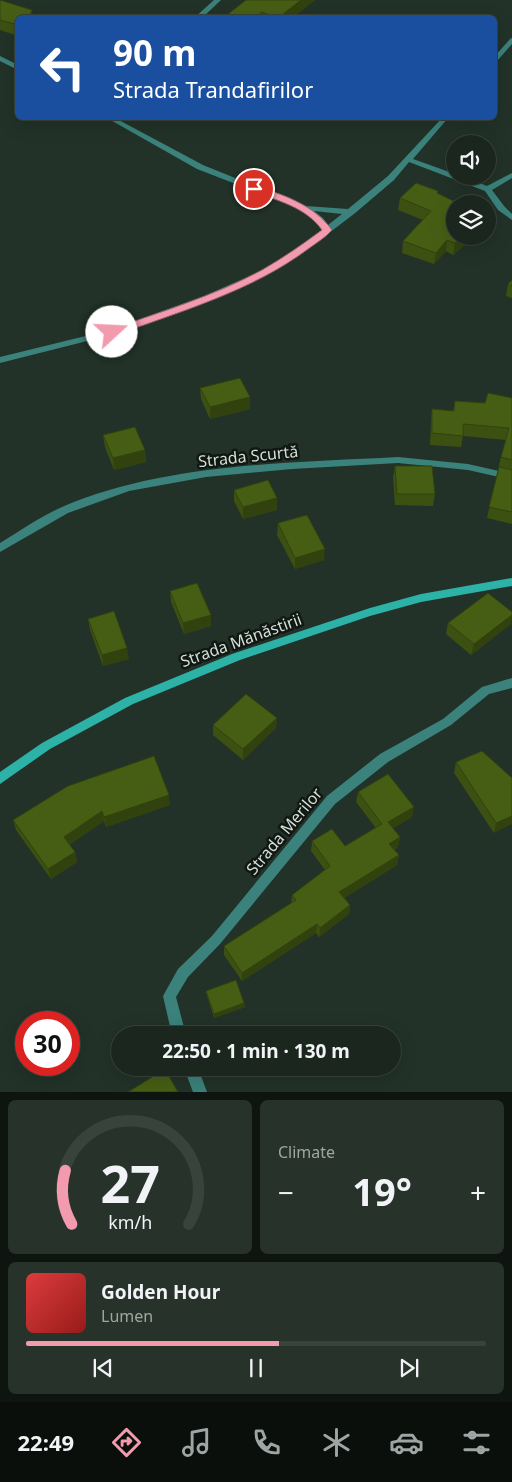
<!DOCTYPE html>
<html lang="en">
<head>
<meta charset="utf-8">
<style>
  body { margin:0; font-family:"Noto Sans",sans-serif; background:#27322b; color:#f1f3f6; height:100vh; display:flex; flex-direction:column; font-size:19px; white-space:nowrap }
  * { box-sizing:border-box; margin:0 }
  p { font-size:16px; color:#9fa5a4 }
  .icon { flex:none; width:28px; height:28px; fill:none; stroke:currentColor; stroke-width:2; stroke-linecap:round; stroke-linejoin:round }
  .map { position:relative; height:1092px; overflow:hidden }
  .panel { display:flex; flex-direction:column; gap:8px; padding:8px; background:#0e1510; flex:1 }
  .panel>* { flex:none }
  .hud { position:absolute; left:15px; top:15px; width:482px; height:105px; border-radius:8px; box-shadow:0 5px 20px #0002,0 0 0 1px #38433c; background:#1a4fa0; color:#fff; overflow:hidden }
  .buttons { position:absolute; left:446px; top:135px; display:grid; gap:10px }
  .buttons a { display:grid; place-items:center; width:50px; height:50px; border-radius:50%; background:#1a261e; box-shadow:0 5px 20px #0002,0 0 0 1px #38433c; font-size:25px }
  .speed { position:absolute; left:15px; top:1011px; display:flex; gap:10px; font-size:25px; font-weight:700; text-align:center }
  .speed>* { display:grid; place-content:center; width:65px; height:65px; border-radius:50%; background:#1a261e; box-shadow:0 5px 20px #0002,0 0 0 1px #38433c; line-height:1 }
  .speed .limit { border:8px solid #d22; background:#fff; color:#111 }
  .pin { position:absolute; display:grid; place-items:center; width:42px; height:42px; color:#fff; margin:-21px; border:2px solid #fff; border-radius:50%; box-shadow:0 1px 5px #0007 }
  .me { position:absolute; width:55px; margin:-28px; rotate:70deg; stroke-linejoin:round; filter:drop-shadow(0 0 4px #0008) }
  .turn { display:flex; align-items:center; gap:18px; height:105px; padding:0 15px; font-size:22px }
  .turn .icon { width:65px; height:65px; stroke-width:2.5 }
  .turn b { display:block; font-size:35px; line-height:42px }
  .big { font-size:38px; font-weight:700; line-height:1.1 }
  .panel .tile { flex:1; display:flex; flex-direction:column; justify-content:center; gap:8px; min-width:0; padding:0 18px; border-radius:8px; background:#27322b }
  .panel .dial { align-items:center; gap:0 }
  .dial svg { height:130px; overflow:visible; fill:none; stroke:#38433c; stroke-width:7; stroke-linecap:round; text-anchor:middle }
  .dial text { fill:#f1f3f6; stroke:none }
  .song { display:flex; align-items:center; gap:15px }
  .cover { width:60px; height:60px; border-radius:8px; background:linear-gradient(135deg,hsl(0 70% 55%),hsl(0 70% 35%)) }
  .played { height:5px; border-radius:2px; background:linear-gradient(90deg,#f29aae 55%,#38433c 55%) }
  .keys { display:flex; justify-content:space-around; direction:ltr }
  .heat { display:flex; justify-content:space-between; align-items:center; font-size:28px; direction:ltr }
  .panel .tiles { flex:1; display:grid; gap:8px; grid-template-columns:1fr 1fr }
  .tile:last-child { grid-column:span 2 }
  .trip { position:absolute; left:111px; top:1026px; width:290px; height:50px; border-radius:25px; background:#1a261e; box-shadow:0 5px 20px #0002,0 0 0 1px #38433c; font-weight:700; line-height:50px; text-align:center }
  .menu { display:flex; height:80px; justify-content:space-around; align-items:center; background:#0a0f0c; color:#9fa5a4 }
  .menu .icon { width:35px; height:35px }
  .menu .on { color:#f29aae }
  .menu b { font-size:22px; color:#f1f3f6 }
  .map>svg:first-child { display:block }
</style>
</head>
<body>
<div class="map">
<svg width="512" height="1092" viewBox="0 0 512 1092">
  <rect width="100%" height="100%" fill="#223228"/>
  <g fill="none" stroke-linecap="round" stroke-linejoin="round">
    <g fill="#3a827b" fill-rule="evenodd">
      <path d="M 214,0 L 221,0 L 202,18 L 194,18 Z"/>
      <path d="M 512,38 L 512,44 L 497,61 L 495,62 L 495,56 L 510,39 Z"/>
      <path d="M 0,56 L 18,65 L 18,70 L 0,61 Z"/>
      <path d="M 107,118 L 115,118 L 203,165 L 240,180 L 306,206 L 348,209 L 388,176 L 442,118 L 448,118 L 413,159 L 455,174 L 455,176 L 461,176 L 487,186 L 512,173 L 512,178 L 492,190 L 504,206 L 512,214 L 512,220 L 498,210 L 485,191 L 409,162 L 394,180 L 354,214 L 300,255 L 267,275 L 210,300 L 115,334 L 0,363 L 0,357 L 110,330 L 204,296 L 261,271 L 294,251 L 323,229 L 317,222 L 303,210 L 197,169 ZM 314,211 L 342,214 L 328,225 L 323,218 Z"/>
      <path d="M 398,457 L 468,464 L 512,474 L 512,480 L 468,470 L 398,463 L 292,469 L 206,477 L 129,491 L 68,513 L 0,552 L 0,543 C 20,531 41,516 62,507 C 164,463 289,463 398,457 Z"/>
      <path d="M 512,678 L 512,688 L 489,694 L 451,725 L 388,762 L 335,804 L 220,944 L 188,977 L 176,997 L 186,1035 L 172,1035 L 163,996 L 178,969 L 212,936 L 327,796 L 380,754 L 443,719 L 482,687 Z"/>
      <path d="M 184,1068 L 198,1068 L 207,1092 L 193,1092 Z"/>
    </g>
    <path fill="#2db2a7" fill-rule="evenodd" d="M 512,578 L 512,586 L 421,602 L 370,616 L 240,660 L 133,704 L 50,749 L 0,784 L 0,772 L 42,743 L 125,698 L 232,654 L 370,608 L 421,594 Z"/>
  </g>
  <g fill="#3c5111">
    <path d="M 0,0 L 18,18 L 18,36 L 0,30 Z"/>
    <path d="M 315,0 L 292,18 L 223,18 Z"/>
    <path d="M 438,191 L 438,193 L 455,236 L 475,236 L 453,255 L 446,251 L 434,264 L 402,253 L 403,241 L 423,220 L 398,210 L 400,198 Z"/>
    <path d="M 512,280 L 512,298 L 506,296 L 508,284 Z"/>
    <path d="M 200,388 L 250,409 L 210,419 L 201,399 Z"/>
    <path d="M 512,398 L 512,524 L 487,518 L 501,457 L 506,440 L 463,436 L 461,447 L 430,445 L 431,421 L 432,409 L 453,411 L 455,401 L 485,403 Z"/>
    <path d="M 103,435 L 145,450 L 146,462 L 114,470 L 105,447 Z"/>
    <path d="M 395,466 L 435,494 L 433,506 L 395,505 L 393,477 Z"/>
    <path d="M 234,490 L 277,498 L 277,510 L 243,519 L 234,501 Z"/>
    <path d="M 278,523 L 324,560 L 295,569 L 277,535 Z"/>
    <path d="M 170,591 L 211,615 L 211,626 L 184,634 L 171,602 Z"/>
    <path d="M 88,619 L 129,659 L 103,666 L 90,630 Z"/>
    <path d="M 448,623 L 511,624 L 471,655 L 446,634 Z"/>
    <path d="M 213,725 L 276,728 L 243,760 L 213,735 Z"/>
    <path d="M 456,762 L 512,778 L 494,833 L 454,773 Z"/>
    <path d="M 358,792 L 412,817 L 393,828 L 400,837 L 398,847 L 394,850 L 399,855 L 397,865 L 344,898 L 350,905 L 349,914 L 319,937 L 316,933 L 242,981 L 224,955 L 224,946 L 291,903 L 292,895 L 325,870 L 311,851 L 312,841 L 345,846 L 376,828 L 356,802 Z"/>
    <path d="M 170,805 L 106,827 L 104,821 L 69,845 L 75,852 L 77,862 L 51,879 L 16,830 L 13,820 Z"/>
    <path d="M 206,991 L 244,1003 L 245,1007 L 214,1018 L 207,996 Z"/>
  </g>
  <g fill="#31420e">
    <path d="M 301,0 L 315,0 L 292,18 L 278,18 Z"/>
    <path d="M 32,10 L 33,18 L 29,18 Z"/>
    <path d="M 262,12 L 262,18 L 255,18 Z"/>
    <path d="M 463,236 L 475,236 L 453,255 L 455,243 Z"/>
    <path d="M 447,240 L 446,251 L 434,264 L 436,253 Z"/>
    <path d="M 250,397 L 250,409 L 210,419 L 210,407 Z"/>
    <path d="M 145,450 L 146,462 L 114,470 L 113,458 Z"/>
    <path d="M 277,498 L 277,510 L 243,519 L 243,507 Z"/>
    <path d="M 325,549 L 324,560 L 295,569 L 295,558 Z"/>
    <path d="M 211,615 L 211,626 L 184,634 L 183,623 Z"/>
    <path d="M 512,615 L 511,624 L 471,655 L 474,644 Z"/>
    <path d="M 127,648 L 129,659 L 103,666 L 102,655 Z"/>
    <path d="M 277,718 L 276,728 L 243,760 L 243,749 Z"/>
    <path d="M 169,795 L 170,805 L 106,827 L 104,817 Z"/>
    <path d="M 414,807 L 412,817 L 387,832 L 388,822 Z"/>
    <path d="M 102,811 L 104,821 L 66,847 L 64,837 Z"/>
    <path d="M 512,816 L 512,824 L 494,833 L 496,823 Z"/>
    <path d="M 400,837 L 398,847 L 388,853 L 389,844 Z"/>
    <path d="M 75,852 L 77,862 L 51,879 L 48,869 Z"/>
    <path d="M 399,855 L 397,865 L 338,902 L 339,892 Z"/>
    <path d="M 350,905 L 349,914 L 319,937 L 320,928 Z"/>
    <path d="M 317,924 L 316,933 L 242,981 L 242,973 Z"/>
    <path d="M 244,1003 L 245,1007 L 214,1018 L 214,1014 Z"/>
  </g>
  <g fill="#465e14" stroke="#31420e">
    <path d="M 0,0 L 32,10 L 29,18 L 18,18 L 18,25 L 0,20 Z"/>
    <path d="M 246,0 L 301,0 L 278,18 L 262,12 L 255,18 L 223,18 Z"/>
    <path d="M 416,183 L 438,191 L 437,193 L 460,204 L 455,204 L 455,236 L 463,236 L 455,243 L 447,240 L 436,253 L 403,241 L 431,211 L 400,198 Z"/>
    <path d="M 512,280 L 512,286 L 508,284 Z"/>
    <path d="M 240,378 L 250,397 L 210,407 L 200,388 Z"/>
    <path d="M 488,393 L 512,398 L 512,460 L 501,457 L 509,428 L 463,424 L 463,436 L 432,433 L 432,409 L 454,411 L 455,401 L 485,403 Z"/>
    <path d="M 135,427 L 145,450 L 113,458 L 103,435 Z"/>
    <path d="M 395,466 L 432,466 L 435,494 L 397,494 Z"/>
    <path d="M 499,467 L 512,470 L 512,512 L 489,507 Z"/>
    <path d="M 268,480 L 277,498 L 243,507 L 234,490 Z"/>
    <path d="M 307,515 L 325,549 L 295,558 L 278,523 Z"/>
    <path d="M 197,583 L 211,615 L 183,623 L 170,591 Z"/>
    <path d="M 488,593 L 512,612 L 512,615 L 474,644 L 448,623 Z"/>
    <path d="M 114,611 L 127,648 L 102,655 L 88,619 Z"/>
    <path d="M 246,694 L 277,718 L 243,749 L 213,725 Z"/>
    <path d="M 482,751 L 512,778 L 512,816 L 496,823 L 456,762 Z"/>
    <path d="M 154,756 L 169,795 L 104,817 L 102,811 L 64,837 L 75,852 L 48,869 L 13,820 L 68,786 Z"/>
    <path d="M 388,774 L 414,807 L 388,822 L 400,837 L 389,844 L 399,855 L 339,892 L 350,905 L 320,928 L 317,924 L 242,973 L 224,946 L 296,900 L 292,895 L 330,866 L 312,841 L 332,829 L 345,846 L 382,824 L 358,792 Z"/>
    <path d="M 236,980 L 244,1003 L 214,1014 L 206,991 Z"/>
    <path d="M 165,1069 L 178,1092 L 128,1092 Z"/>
  </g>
  <path fill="#f29aae" stroke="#9d6471" d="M 254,186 C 283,194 314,205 332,230 C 325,238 316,243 308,249 C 252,291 181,311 116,335 L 109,335 L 109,330 C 160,312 214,296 262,270 C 283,258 303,244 322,230 C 306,207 276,200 251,191 L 251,187 Z"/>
  <g text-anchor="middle" stroke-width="5" stroke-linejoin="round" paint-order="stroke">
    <g font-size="16" fill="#d5dfd9" stroke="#111813">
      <text transform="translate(248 456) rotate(-6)" y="6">Strada Scurtă</text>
      <text transform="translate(241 640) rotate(-20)" y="6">Strada Mănăstirii</text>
      <text transform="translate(284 831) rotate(-50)" y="6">Strada Merilor</text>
    </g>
  </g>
</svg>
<div class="buttons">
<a><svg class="icon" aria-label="sound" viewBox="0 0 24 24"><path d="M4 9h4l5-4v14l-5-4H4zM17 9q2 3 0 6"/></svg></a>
<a><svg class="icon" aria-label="layers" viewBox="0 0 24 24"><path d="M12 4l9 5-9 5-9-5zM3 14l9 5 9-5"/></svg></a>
</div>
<div class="speed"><div class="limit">30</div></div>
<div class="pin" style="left:254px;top:189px;background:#d93025"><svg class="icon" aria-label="arrive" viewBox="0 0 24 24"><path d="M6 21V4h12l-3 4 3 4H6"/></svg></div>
<svg class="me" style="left:112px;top:332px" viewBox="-20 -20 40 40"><circle r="19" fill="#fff"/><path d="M0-13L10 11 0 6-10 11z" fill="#f29aae"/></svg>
<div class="trip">22:50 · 1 min · 130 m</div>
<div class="hud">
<div class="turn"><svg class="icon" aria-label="left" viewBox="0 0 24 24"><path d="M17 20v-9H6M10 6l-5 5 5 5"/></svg><div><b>90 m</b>Strada Trandafirilor</div></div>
</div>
</div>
<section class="panel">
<div class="tiles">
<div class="tile dial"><svg viewBox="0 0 100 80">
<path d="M14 69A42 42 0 1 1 86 69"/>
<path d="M14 69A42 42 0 0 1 10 36" stroke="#f29aae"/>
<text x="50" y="56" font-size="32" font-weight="700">27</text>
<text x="50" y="72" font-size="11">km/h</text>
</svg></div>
<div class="tile"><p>Climate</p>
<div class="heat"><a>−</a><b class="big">19°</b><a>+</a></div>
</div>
<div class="tile">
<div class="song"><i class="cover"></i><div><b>Golden Hour</b><p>Lumen</p></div></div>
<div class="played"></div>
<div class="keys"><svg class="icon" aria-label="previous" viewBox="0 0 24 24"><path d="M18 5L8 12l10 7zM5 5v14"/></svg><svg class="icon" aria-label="pause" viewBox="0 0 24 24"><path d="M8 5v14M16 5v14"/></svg><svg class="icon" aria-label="next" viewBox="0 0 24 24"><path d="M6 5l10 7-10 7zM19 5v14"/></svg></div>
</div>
</div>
</section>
<nav class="menu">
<b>22:49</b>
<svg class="icon on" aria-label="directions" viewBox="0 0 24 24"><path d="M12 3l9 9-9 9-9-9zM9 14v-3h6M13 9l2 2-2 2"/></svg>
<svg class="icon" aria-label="music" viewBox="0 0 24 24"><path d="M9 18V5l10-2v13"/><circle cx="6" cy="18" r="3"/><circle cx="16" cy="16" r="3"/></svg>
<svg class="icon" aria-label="phone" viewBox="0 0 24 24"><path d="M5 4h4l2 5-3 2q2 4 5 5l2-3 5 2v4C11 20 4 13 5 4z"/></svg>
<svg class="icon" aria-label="climate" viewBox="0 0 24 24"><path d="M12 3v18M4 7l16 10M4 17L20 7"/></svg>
<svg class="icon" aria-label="car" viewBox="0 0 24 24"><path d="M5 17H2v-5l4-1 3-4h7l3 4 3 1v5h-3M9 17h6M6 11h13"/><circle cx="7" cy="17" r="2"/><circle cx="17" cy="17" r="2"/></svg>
<svg class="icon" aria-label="filters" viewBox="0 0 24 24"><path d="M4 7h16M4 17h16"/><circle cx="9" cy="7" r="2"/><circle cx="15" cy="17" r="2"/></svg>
</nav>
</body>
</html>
